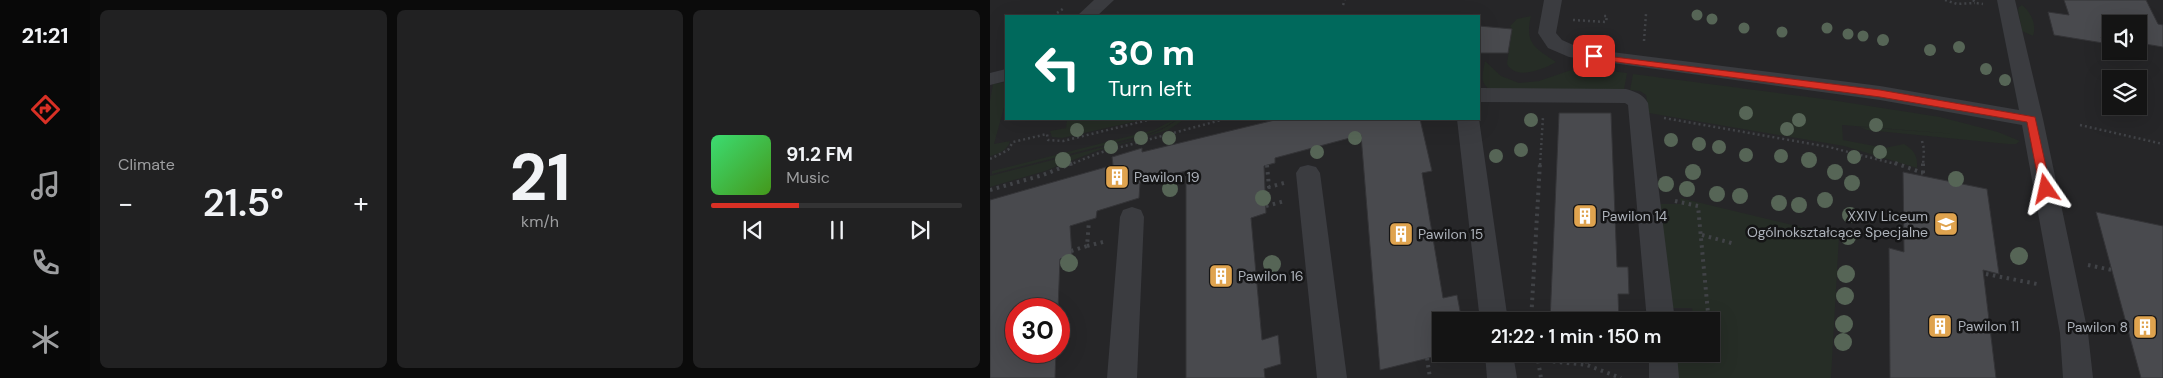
<!DOCTYPE html>
<html lang="en">
<head>
<meta charset="utf-8">
<style>
  body { margin:0; font-family:"DM Sans",sans-serif; background:#212122; color:#f1f3f6; height:100vh; display:flex; flex-direction:column; font-size:19px; white-space:nowrap }
  * { box-sizing:border-box; margin:0 }
  p { font-size:16px; color:#9d9ea0 }
  .icon { flex:none; width:28px; height:28px; fill:none; stroke:currentColor; stroke-width:2; stroke-linecap:round; stroke-linejoin:round }
  .map { position:relative; flex:1; overflow:hidden }
  .side { display:flex; flex-direction:column; gap:10px; padding:10px; background:#0b0b0b; width:900px }
  .side>* { flex:none }
  .guide { position:absolute; left:15px; top:15px; width:475px; height:105px; border-radius:0px; box-shadow:0 5px 20px #0002,0 0 0 1px #333334; background:#00695c; color:#fff; overflow:hidden }
  .controls { position:absolute; left:1112px; top:15px; display:grid; gap:10px }
  .controls a { display:grid; place-items:center; width:45px; height:45px; border-radius:0px; background:#141414; box-shadow:0 5px 20px #0002,0 0 0 1px #333334; font-size:25px }
  .speed { position:absolute; left:15px; top:298px; display:flex; gap:10px; font-size:25px; font-weight:700; text-align:center }
  .speed>* { display:grid; place-content:center; width:65px; height:65px; border-radius:50%; background:#141414; box-shadow:0 5px 20px #0002,0 0 0 1px #333334; line-height:1 }
  .speed .limit { border:8px solid #d22; background:#fff; color:#111 }
  .pin { position:absolute; display:grid; place-items:center; width:42px; height:42px; color:#fff; margin:-21px; border-radius:10px; box-shadow:0 2px 8px #0006 }
  .me { position:absolute; width:55px; margin:-28px; rotate:349deg; stroke-linejoin:round; filter:drop-shadow(0 0 4px #0008) }
  .turn { display:flex; align-items:center; gap:18px; height:105px; padding:0 20px; font-size:22px }
  .turn .icon { width:65px; height:65px; stroke-width:2.5 }
  .turn b { display:block; font-size:35px; line-height:42px }
  .big { font-size:38px; font-weight:600; line-height:1.1 }
  .side .tile { flex:1; display:flex; flex-direction:column; justify-content:center; gap:8px; min-width:0; padding:0 18px; border-radius:8px; background:#212122 }
  .side .dial { align-items:center; gap:0 }
  .dial b { font-size:65px; line-height:1 }
  .song { display:flex; align-items:center; gap:15px }
  .cover { width:60px; height:60px; border-radius:8px; background:linear-gradient(135deg,hsl(140 70% 55%),hsl(100 70% 35%)) }
  .played { height:5px; border-radius:2px; background:linear-gradient(90deg,#d93025 35%,#333334 35%) }
  .keys { display:flex; justify-content:space-around; direction:ltr }
  .heat { display:flex; justify-content:space-between; align-items:center; font-size:28px; direction:ltr }
  .side .tiles { flex:1; display:grid; gap:10px; grid-template-columns:repeat(3,1fr) }
  .trip { position:absolute; left:442px; top:312px; width:288px; height:50px; border-radius:0px; background:#141414; box-shadow:0 5px 20px #0002,0 0 0 1px #333334; font-weight:600; line-height:50px; text-align:center }
  main { display:flex; flex:1; min-height:0 }
  .dock { display:flex; flex-direction:column; width:90px; justify-content:space-around; align-items:center; background:#080808; color:#9d9ea0 }
  .dock .icon { width:35px; height:35px }
  .dock .current { color:#d93025 }
  .dock b { font-size:22px; color:#f1f3f6 }
  .map>svg:first-child { display:block }
</style>
</head>
<body>
<main>
<nav class="dock">
<b>21:21</b>
<svg class="icon current" aria-label="directions" viewBox="0 0 24 24"><path d="M12 3l9 9-9 9-9-9zM9 14v-3h6M13 9l2 2-2 2"/></svg>
<svg class="icon" aria-label="music" viewBox="0 0 24 24"><path d="M9 18V5l10-2v13"/><circle cx="6" cy="18" r="3"/><circle cx="16" cy="16" r="3"/></svg>
<svg class="icon" aria-label="phone" viewBox="0 0 24 24"><path d="M5 4h4l2 5-3 2q2 4 5 5l2-3 5 2v4C11 20 4 13 5 4z"/></svg>
<svg class="icon" aria-label="climate" viewBox="0 0 24 24"><path d="M12 3v18M4 7l16 10M4 17L20 7"/></svg>
</nav>
<section class="side">
<div class="tiles">
<div class="tile"><p>Climate</p>
<div class="heat"><a>−</a><b class="big">21.5°</b><a>+</a></div>
</div>
<div class="tile dial"><b>21</b><p>km/h</p></div>
<div class="tile">
<div class="song"><i class="cover"></i><div><b>91.2 FM</b><p>Music</p></div></div>
<div class="played"></div>
<div class="keys"><svg class="icon" aria-label="previous" viewBox="0 0 24 24"><path d="M18 5L8 12l10 7zM5 5v14"/></svg><svg class="icon" aria-label="pause" viewBox="0 0 24 24"><path d="M8 5v14M16 5v14"/></svg><svg class="icon" aria-label="next" viewBox="0 0 24 24"><path d="M6 5l10 7-10 7zM19 5v14"/></svg></div>
</div>
</div>
</section>
<div class="map">
<svg width="1173" height="378" viewBox="0 0 1173 378">
  <rect width="100%" height="100%" fill="#1a1a1b"/>
  <path fill="#262628" fill-rule="evenodd" d="M 0,0 L 1173,0 L 1173,378 L 0,378 ZM 16,16 L 489,16 L 489,119 L 16,119 ZM 1121,24 L 1149,24 L 1149,51 L 1121,51 ZM 1121,79 L 1149,79 L 1149,106 L 1121,106 ZM 26,309 L 69,309 L 69,351 L 26,351 ZM 451,321 L 721,321 L 721,354 L 451,354 Z"/>
  <g fill="#262d26">
    <path d="M 1032,5 C 1041,12 1047,25 1043,36 L 1032,31 L 1028,10 L 1029,7 Z"/>
    <path d="M 541,16 C 534,44 546,48 566,62 C 554,69 526,81 517,64 L 522,29 L 520,26 L 527,19 Z"/>
    <path d="M 495,61 L 511,76 L 529,83 L 549,81 L 590,67 L 637,73 L 634,90 L 501,90 C 488,83 493,73 495,61 Z"/>
    <path d="M 643,74 L 841,100 L 950,117 L 1008,132 L 1030,141 L 1026,144 L 1018,144 L 877,130 L 870,127 L 966,134 L 852,125 L 853,140 L 895,148 L 914,144 C 924,150 928,156 927,168 L 854,146 L 659,113 L 656,95 L 650,91 L 640,90 Z"/>
    <path d="M 16,82 L 16,100 L 4,144 L 20,141 C 18,150 8,154 0,156 L 0,101 L 3,84 Z"/>
    <path d="M 77,119 L 156,119 L 72,138 L 62,137 L 60,131 L 76,128 Z"/>
    <path d="M 185,119 L 187,119 L 175,127 L 158,134 L 2,174 L 2,171 L 164,130 Z"/>
    <path d="M 189,119 L 195,119 L 178,130 L 109,150 L 55,171 L 0,187 L 0,176 L 153,137 L 171,130 Z"/>
    <path d="M 690,198 L 849,236 L 841,378 L 684,378 L 682,354 L 721,354 L 721,321 L 679,321 L 679,318 L 703,317 L 702,308 L 678,308 L 668,204 L 691,204 Z"/>
  </g>
  <g fill="#494a4e" stroke="#343437">
    <path d="M 1074,0 L 1156,0 L 1168,24 L 1173,25 L 1173,47 L 1149,43 L 1149,24 L 1121,24 L 1121,38 L 1111,37 L 1113,43 L 1064,35 L 1058,12 L 1079,15 Z"/>
    <path d="M 489,26 L 522,29 L 518,53 L 489,53 Z"/>
    <path d="M 569,113 L 621,113 L 627,267 L 638,267 L 639,294 L 628,294 L 629,321 L 560,321 Z"/>
    <path d="M 289,119 L 430,119 L 442,171 L 432,173 L 453,298 L 467,295 L 472,321 L 451,321 L 451,354 L 455,354 L 390,370 L 371,135 L 285,158 L 285,163 L 274,166 L 276,213 L 261,218 L 272,340 L 288,335 L 291,364 L 274,369 L 275,378 L 196,378 L 196,171 L 150,183 L 149,198 L 107,211 L 106,218 L 80,226 L 82,255 L 70,259 L 68,309 L 26,309 L 26,351 L 66,351 L 65,378 L 0,378 L 0,200 L 123,165 L 122,157 L 152,148 L 152,152 Z"/>
    <path d="M 913,172 L 997,189 L 1009,274 L 993,270 L 1006,378 L 900,378 L 899,248 L 914,252 Z"/>
    <path d="M 1106,212 L 1173,226 L 1173,378 L 1151,378 Z"/>
  </g>
  <g fill="none" stroke-linecap="round" stroke-linejoin="round">
    <g stroke="#414347" stroke-width="2.5" stroke-dasharray="2 3" stroke-linecap="butt">
      <path d="M 955,0 L 967,4 L 985,3"/>
      <path d="M 983,0 L 986,3 L 993,4"/>
      <path d="M 353,5 L 355,0"/>
      <path d="M 63,16 L 74,8"/>
      <path d="M 583,20 L 616,22 L 617,16 L 613,16"/>
      <path d="M 654,41 L 656,14"/>
      <path d="M 674,118 L 839,147 L 909,165"/>
      <path d="M 1090,125 L 1173,144"/>
      <path d="M 932,141 L 934,149 L 933,165"/>
      <path d="M 0,159 L 18,150 L 23,142 L 57,134 L 58,140 L 73,141 L 162,119"/>
      <path d="M 79,165 L 109,153 L 235,119"/>
      <path d="M 550,165 L 553,117"/>
    </g>
    <g stroke="#414347" stroke-width="4" stroke-dasharray="2.5 4.5" stroke-linecap="butt">
      <path d="M 905,163 L 933,173 L 934,176"/>
      <path d="M 277,165 L 279,187 L 294,183"/>
      <path d="M 933,173 L 933,163"/>
      <path d="M 0,190 L 53,175 L 83,163"/>
      <path d="M 685,201 L 708,206 L 718,313 L 698,313"/>
      <path d="M 276,206 L 295,201"/>
      <path d="M 712,235 L 745,244"/>
      <path d="M 97,246 L 113,242"/>
      <path d="M 81,251 L 97,246 L 99,221"/>
      <path d="M 1098,265 L 1122,270"/>
      <path d="M 996,274 L 1047,284"/>
      <path d="M 718,313 L 730,319"/>
      <path d="M 541,321 L 550,163"/>
      <path d="M 547,354 L 551,378"/>
      <path d="M 597,354 L 597,365"/>
      <path d="M 437,358 L 440,378"/>
      <path d="M 549,360 L 597,365 L 631,378"/>
    </g>
    <g fill="#3b3c40" fill-rule="evenodd">
      <path d="M 104,0 L 124,0 L 107,16 L 87,16 Z"/>
      <path d="M 554,0 L 572,0 L 566,33 L 572,40 L 590,48 L 890,86 L 1029,110 L 1007,0 L 1025,0 L 1053,119 L 1098,333 L 1103,378 L 1073,378 L 1070,333 L 1032,125 L 890,100 L 579,57 L 558,48 L 548,33 Z"/>
      <path d="M 16,69 L 16,81 L 0,85 L 0,73 Z"/>
      <path d="M 489,88 L 636,89 C 646,92 653,94 658,103 L 685,321 L 657,321 L 638,105 L 635,103 L 489,102 Z"/>
      <path d="M 467,119 L 489,119 L 518,321 L 490,321 Z"/>
      <path d="M 318,165 L 326,167 L 330,173 L 357,378 L 327,378 L 306,173 L 310,167 Z"/>
      <path d="M 142,207 L 151,210 L 154,217 L 147,378 L 117,378 L 130,217 L 133,210 Z"/>
      <path d="M 495,354 L 523,354 L 527,378 L 497,378 Z"/>
      <path d="M 659,354 L 687,354 L 689,378 L 659,378 Z"/>
    </g>
  </g>
  <g fill="#566556">
    <circle cx="707" cy="15" r="5.5"/>
    <circle cx="722" cy="19" r="5.5"/>
    <circle cx="754" cy="28" r="5.5"/>
    <circle cx="837" cy="28" r="5.5"/>
    <circle cx="792" cy="32" r="5.5"/>
    <circle cx="858" cy="34" r="5.5"/>
    <circle cx="873" cy="36" r="5.5"/>
    <circle cx="893" cy="40" r="6"/>
    <circle cx="969" cy="47" r="6"/>
    <circle cx="940" cy="50" r="6"/>
    <circle cx="996" cy="69" r="6"/>
    <circle cx="1015" cy="80" r="6"/>
    <circle cx="756" cy="113" r="7"/>
    <circle cx="541" cy="120" r="7"/>
    <circle cx="809" cy="120" r="7"/>
    <circle cx="886" cy="125" r="7"/>
    <circle cx="797" cy="129" r="7"/>
    <circle cx="87" cy="130" r="7"/>
    <circle cx="151" cy="138" r="7"/>
    <circle cx="179" cy="138" r="7"/>
    <circle cx="365" cy="138" r="7"/>
    <circle cx="681" cy="140" r="7"/>
    <circle cx="709" cy="144" r="7"/>
    <circle cx="121" cy="147" r="7"/>
    <circle cx="729" cy="147" r="7"/>
    <circle cx="531" cy="150" r="7"/>
    <circle cx="327" cy="152" r="7"/>
    <circle cx="890" cy="152" r="7"/>
    <circle cx="756" cy="155" r="7"/>
    <circle cx="506" cy="156" r="7"/>
    <circle cx="791" cy="156" r="7"/>
    <circle cx="864" cy="157" r="7"/>
    <circle cx="73" cy="160" r="8"/>
    <circle cx="819" cy="160" r="8"/>
    <circle cx="703" cy="172" r="8"/>
    <circle cx="845" cy="172" r="8"/>
    <circle cx="966" cy="179" r="8"/>
    <circle cx="862" cy="183" r="8"/>
    <circle cx="676" cy="184" r="8"/>
    <circle cx="180" cy="189" r="8"/>
    <circle cx="697" cy="189" r="8"/>
    <circle cx="727" cy="194" r="8"/>
    <circle cx="750" cy="196" r="8"/>
    <circle cx="273" cy="198" r="8"/>
    <circle cx="835" cy="200" r="8"/>
    <circle cx="789" cy="203" r="8"/>
    <circle cx="809" cy="205" r="8"/>
    <circle cx="860" cy="215" r="8"/>
    <circle cx="858" cy="237" r="8"/>
    <circle cx="1029" cy="256" r="9"/>
    <circle cx="79" cy="263" r="9"/>
    <circle cx="282" cy="264" r="9"/>
    <circle cx="856" cy="274" r="9"/>
    <circle cx="855" cy="296" r="9"/>
    <circle cx="854" cy="324" r="9"/>
    <circle cx="853" cy="342" r="9"/>
  </g>
  <path fill="#d93025" stroke="#8d1f18" d="M 600,54 L 890,90 L 1045,117 L 1061,189 L 1056,193 L 1050,189 L 1037,122 L 890,97 L 604,59 L 600,58 Z"/>
  <defs>
    <symbol id="building-square" viewBox="-11 -11 22 22"><rect x="-9" y="-9" width="18" height="18" rx="4" fill="#dfa34e" stroke="#151516"/><path d="M-4-6H4V6H1V3H-1V6H-4ZM-2.5-4.3h1.7v1.8h-1.7ZM.8-4.3h1.7v1.8H.8ZM-2.5-1h1.7V.8h-1.7ZM.8-1h1.7V.8H.8Z" fill="#fff"/></symbol>
    <symbol id="school-square" viewBox="-11 -11 22 22"><rect x="-9" y="-9" width="18" height="18" rx="4" fill="#dfa34e" stroke="#151516"/><path d="M0-5L7-2L0 1L-7-2ZM-4 1L0 2.5L4 1V4Q0 6-4 4Z" fill="#fff"/></symbol>
  </defs>
  <g fill-rule="evenodd">
    <use href="#building-square" x="113" y="163" width="28" height="28"/>
    <use href="#building-square" x="581" y="202" width="28" height="28"/>
    <use href="#school-square" x="942" y="210" width="28" height="28"/>
    <use href="#building-square" x="397" y="220" width="28" height="28"/>
    <use href="#building-square" x="217" y="262" width="28" height="28"/>
    <use href="#building-square" x="936" y="312" width="28" height="28"/>
    <use href="#building-square" x="1141" y="313" width="28" height="28"/>
  </g>
  <g text-anchor="middle" stroke-width="5" stroke-linejoin="round" paint-order="stroke">
    <g font-size="14" fill="#adb2ba" stroke="#151516" text-anchor="start">
      <text x="144" y="182">Pawilon 19</text>
      <text x="612" y="221">Pawilon 14</text>
      <text x="938" y="221" text-anchor="end">XXIV Liceum<tspan x="938" dy="16">Ogólnokształcące Specjalne</tspan></text>
      <text x="428" y="239">Pawilon 15</text>
      <text x="248" y="281">Pawilon 16</text>
      <text x="968" y="331">Pawilon 11</text>
      <text x="1138" y="332" text-anchor="end">Pawilon 8</text>
    </g>
  </g>
</svg>
<div class="controls">
<a><svg class="icon" aria-label="sound" viewBox="0 0 24 24"><path d="M4 9h4l5-4v14l-5-4H4zM17 9q2 3 0 6"/></svg></a>
<a><svg class="icon" aria-label="layers" viewBox="0 0 24 24"><path d="M12 4l9 5-9 5-9-5zM3 14l9 5 9-5"/></svg></a>
</div>
<div class="speed"><div class="limit">30</div></div>
<div class="pin" style="left:604px;top:56px;background:#d93025"><svg class="icon" aria-label="arrive" viewBox="0 0 24 24"><path d="M6 21V4h12l-3 4 3 4H6"/></svg></div>
<svg class="me" style="left:1056px;top:189px" viewBox="-20 -20 40 40"><path d="M0-17L14 15 0 8-14 15z" fill="#d93025" stroke="#fff" stroke-width="4"/></svg>
<div class="trip">21:22 · 1 min · 150 m</div>
<div class="guide">
<div class="turn"><svg class="icon" aria-label="left" viewBox="0 0 24 24"><path d="M17 20v-9H6M10 6l-5 5 5 5"/></svg><div><b>30 m</b>Turn left</div></div>
</div>
</div>
</main>
</body>
</html>
